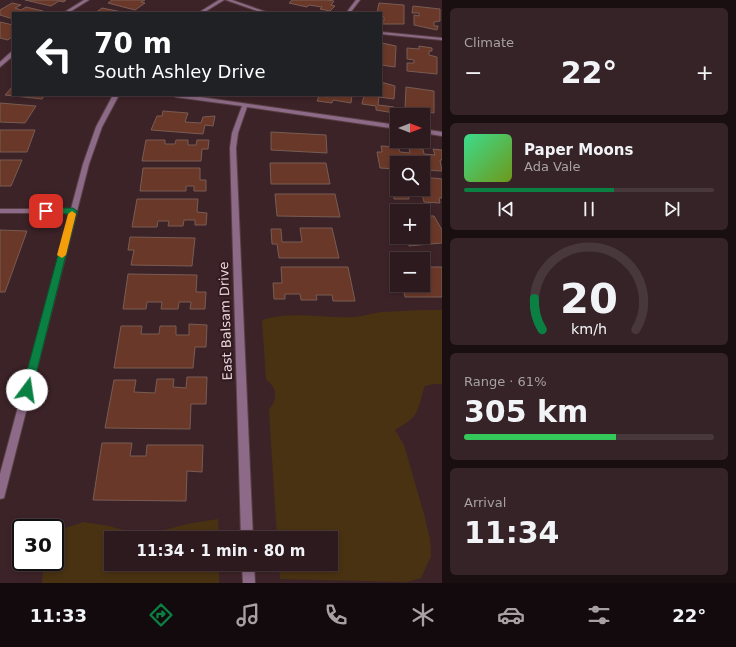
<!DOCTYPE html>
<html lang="en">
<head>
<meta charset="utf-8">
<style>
  body { margin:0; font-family:"DejaVu Sans",sans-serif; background:#352327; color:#f1f3f6; height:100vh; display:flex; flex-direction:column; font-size:15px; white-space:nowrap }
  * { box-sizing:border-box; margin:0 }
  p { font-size:13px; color:#a7a1a4 }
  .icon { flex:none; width:22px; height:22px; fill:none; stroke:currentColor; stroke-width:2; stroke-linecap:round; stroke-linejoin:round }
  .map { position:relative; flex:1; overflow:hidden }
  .details { display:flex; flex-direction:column; gap:8px; padding:8px; background:#190e10; width:294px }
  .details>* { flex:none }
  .top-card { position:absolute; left:12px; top:12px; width:370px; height:84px; border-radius:0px; box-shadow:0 2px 6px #0003,0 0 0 1px #48383c; background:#202124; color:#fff; overflow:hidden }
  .needle { width:26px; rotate:90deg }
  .controls { position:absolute; left:390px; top:108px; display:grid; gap:8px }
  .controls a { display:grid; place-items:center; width:40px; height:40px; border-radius:0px; background:#2d1a1e; box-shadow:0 2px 6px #0003,0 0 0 1px #48383c; font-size:20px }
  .speed { position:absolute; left:12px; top:519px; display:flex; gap:8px; font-size:20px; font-weight:700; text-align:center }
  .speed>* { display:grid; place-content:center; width:52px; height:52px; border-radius:50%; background:#2d1a1e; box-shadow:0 2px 6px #0003,0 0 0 1px #48383c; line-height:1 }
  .speed .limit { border:2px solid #111; border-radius:6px; background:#fff; color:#111 }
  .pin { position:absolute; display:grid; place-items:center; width:34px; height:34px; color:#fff; margin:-17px; border-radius:8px; box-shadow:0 2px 6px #0006 }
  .me { position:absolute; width:44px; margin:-22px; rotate:14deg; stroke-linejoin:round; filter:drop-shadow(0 0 3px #0008) }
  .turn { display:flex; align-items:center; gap:14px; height:84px; padding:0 16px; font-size:18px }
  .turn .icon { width:52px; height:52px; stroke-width:2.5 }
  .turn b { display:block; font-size:28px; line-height:34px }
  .big { font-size:30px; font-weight:800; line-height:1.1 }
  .details .tile { flex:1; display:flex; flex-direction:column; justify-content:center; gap:6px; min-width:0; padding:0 14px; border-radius:6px; background:#352327 }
  .details .dial { align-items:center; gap:0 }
  .dial svg { height:104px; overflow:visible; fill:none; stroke:#48383c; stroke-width:7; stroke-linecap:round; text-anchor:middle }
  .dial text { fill:#f1f3f6; stroke:none }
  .song { display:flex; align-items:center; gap:12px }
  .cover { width:48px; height:48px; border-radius:6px; background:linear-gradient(135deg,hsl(150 70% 55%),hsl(80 70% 35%)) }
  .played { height:4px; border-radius:2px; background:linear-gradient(90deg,#0b8043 60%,#48383c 60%) }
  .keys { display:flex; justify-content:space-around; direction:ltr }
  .heat { display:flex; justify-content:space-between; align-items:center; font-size:22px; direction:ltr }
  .charge { height:6px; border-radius:3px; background:linear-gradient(90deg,#34c759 61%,#48383c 0) }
  .trip { position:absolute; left:104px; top:531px; width:234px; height:40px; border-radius:0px; background:#2d1a1e; box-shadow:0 2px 6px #0003,0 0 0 1px #48383c; font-weight:800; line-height:40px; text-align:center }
  .dock { display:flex; height:64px; justify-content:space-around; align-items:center; background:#120a0c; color:#a7a1a4 }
  .dock .icon { width:28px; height:28px }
  .dock .on { color:#0b8043 }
  .dock b { font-size:18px; color:#f1f3f6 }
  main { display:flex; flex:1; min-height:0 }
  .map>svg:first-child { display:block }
</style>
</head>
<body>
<main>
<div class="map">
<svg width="442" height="583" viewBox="0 0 442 583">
  <rect width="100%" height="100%" fill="#3c2328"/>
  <g fill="#493212">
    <path d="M 423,310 L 442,310 L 442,384 L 434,384 L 425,386 C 421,395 421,402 417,411 C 414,419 403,425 395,430 L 404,445 L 424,514 L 430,539 L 431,556 L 421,578 L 407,582 L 280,579 L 279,564 L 331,564 L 331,538 L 277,538 L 269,410 C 278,397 278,390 266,379 L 262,320 C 291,310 324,319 355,317 C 364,316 373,313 382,312 C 396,311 409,311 423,310 Z"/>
    <path d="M 218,519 L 219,538 L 111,538 L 111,564 L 219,564 L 219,583 L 42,583 L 44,562 L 55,562 L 55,537 L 62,529 L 84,522 L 109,526 L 143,535 L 192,523 Z"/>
  </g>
  <g fill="#6a3828" stroke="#785c53">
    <path d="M 25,0 L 66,0 L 64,2 L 59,1 L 51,6 Z"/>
    <path d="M 112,0 L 145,0 L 141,2 L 145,3 L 135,10 L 108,3 Z"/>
    <path d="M 292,0 L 327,0 L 334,1 L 331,5 L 335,6 L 330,11 L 320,9 L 322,7 L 309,5 L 307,7 L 289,3 Z"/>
    <path d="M 12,3 L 21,5 L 15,8 L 21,10 L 26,7 L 43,11 L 40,13 L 13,13 L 13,19 L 0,15 L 0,10 Z"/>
    <path d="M 379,3 L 404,5 L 404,24 L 381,24 L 381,21 L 384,21 L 384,17 L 381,15 L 381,13 L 377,13 Z"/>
    <path d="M 413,6 L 440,9 L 440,21 L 434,22 L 434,26 L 438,26 L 437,30 L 414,25 L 414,15 L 419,16 L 419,13 L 412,13 Z"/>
    <path d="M 102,8 L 127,13 L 95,13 Z"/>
    <path d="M 0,22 L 13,25 L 13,36 L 8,40 L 0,38 Z"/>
    <path d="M 382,43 L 396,46 L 395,67 L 381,65 Z"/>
    <path d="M 419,46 L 432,48 L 432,51 L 429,51 L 429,55 L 437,57 L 437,74 L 407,71 L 407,63 L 414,63 L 414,60 L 407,59 L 407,48 L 419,49 Z"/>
    <path d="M 381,82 L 395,86 L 394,99 L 379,97 L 378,105 L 394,107 L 394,113 L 376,110 L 376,106 L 362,104 L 364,95 L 381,95 Z"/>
    <path d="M 13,86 L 13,95 L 45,95 L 42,99 L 5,95 Z"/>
    <path d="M 406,87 L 434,91 L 434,113 L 405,109 Z"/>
    <path d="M 327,95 L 352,95 L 351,103 L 333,100 L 332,103 L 317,101 L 319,96 L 328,97 Z"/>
    <path d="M 0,103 L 36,106 L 25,123 L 0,122 Z"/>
    <path d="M 163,111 L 188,113 L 185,122 L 201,123 L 203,117 L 215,116 L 213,126 L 205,125 L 203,134 L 151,130 L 157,116 L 162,116 Z"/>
    <path d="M 0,130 L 35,130 L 27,152 L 0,152 Z"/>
    <path d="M 271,132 L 326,135 L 327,153 L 271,150 Z"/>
    <path d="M 146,140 L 165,140 L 165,144 L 175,144 L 176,140 L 188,140 L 188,145 L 196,145 L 197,140 L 209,140 L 208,149 L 202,149 L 201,161 L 142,161 Z"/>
    <path d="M 381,146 L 398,147 L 400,152 L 410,153 L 409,148 L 423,149 L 424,154 L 435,155 L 433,149 L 442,150 L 442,160 L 440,160 L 442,171 L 423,170 L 423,163 L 397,163 L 397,169 L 380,168 L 377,152 L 382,152 Z"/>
    <path d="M 0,160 L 22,160 L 11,186 L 0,186 Z"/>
    <path d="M 270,163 L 326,163 L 330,184 L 271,184 Z"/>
    <path d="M 143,168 L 200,168 L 200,180 L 206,180 L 206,191 L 194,191 L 194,186 L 186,186 L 186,191 L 140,191 Z"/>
    <path d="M 390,175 L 397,176 L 397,189 L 423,189 L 423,177 L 442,179 L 442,198 L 439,198 L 440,203 L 424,202 L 422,194 L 408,194 L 409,199 L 394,199 Z"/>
    <path d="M 275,194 L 335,194 L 340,217 L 277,216 Z"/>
    <path d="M 137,199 L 198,199 L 197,212 L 207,213 L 206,225 L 195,225 L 195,220 L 184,220 L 183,226 L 168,226 L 169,221 L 158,221 L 157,227 L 132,227 Z"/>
    <path d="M 423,216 L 434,216 L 442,230 L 442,243 L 409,246 L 405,237 L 423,237 Z"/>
    <path d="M 300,228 L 332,228 L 339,258 L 279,258 L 277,244 L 272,244 L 271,229 L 281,229 L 282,242 L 302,242 Z"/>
    <path d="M 0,230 L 27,231 L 5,292 L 0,292 Z"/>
    <path d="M 130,237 L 195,238 L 192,266 L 131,265 L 134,250 L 128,250 Z"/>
    <path d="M 281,267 L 348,267 L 355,301 L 333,301 L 332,295 L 316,295 L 317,300 L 301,300 L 300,294 L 285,294 L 285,299 L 274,299 L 273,283 L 282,283 Z"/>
    <path d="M 423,267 L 442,267 L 442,297 L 405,297 L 402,285 L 423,285 Z"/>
    <path d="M 128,274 L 197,275 L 196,292 L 206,292 L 205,309 L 190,309 L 191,302 L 179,302 L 178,309 L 161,309 L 162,302 L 147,302 L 146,309 L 123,309 Z"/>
    <path d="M 189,324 L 207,325 L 206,347 L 195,347 L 193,368 L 114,368 L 121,326 L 142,326 L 141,334 L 159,334 L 160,326 L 176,326 L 176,335 L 189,335 Z"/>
    <path d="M 187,377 L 207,377 L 206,404 L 191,404 L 190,429 L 105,428 L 114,380 L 136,380 L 134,392 L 155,393 L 157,379 L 174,379 L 173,387 L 186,388 Z"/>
    <path d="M 102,443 L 132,443 L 130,456 L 146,456 L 147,445 L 203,445 L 202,472 L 187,471 L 186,501 L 93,500 Z"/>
  </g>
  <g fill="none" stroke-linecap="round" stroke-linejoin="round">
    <defs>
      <g id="minor">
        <path d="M 84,0 L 89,0 L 68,13 L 63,13 Z"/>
        <path d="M 219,0 L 224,0 L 203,13 L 198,13 Z"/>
        <path d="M 226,0 L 232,0 L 269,13 L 263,13 Z"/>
        <path d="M 356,0 L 360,0 L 350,13 L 346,13 Z"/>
        <path d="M 381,32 L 442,38 L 442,40 L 381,34 Z"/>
        <path d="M 11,52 L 13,52 L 13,56 L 0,67 L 0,62 Z"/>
        <path d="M 113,95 L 119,95 L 102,127 L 89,164 L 5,494 L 4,498 L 0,499 L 0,474 L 70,213 L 0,213 L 0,209 L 71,209 L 83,164 L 96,127 Z"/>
        <path d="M 172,95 L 186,95 L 397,125 L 397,129 L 247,107 L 238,133 L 236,148 L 253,538 L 241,538 L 230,148 L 232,133 L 242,106 L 175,97 Z"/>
        <path d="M 423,129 L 442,132 L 442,136 L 423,133 Z"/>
        <path d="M 242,564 L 254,564 L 255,583 L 243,583 Z"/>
      </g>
    </defs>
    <use href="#minor" stroke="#584044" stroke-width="2"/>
    <use href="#minor" fill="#8d6a87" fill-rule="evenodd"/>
  </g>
  <path fill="#0b8043" stroke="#07532c" d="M 46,208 L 73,208 L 77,211 L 32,390 L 31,393 L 27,395 L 23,393 L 22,390 L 69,214 L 44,213 L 44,209 Z"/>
  <path fill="#f59e0b" d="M 72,211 L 76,214 L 66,255 L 62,258 L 57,255 L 68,214 Z"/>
  <g text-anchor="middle" stroke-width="4" stroke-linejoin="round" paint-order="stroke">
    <g font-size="13" fill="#e8d6d9" stroke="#31191f">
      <text transform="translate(225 321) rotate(-92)" y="5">East Balsam Drive</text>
    </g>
  </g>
</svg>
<div class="controls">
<a><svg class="needle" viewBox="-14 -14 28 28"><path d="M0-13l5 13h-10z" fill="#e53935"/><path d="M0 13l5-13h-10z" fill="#a7a1a4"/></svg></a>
<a><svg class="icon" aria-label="search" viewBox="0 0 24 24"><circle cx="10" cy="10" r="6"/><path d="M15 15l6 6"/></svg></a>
<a>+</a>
<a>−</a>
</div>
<div class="speed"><div class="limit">30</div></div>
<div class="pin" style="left:46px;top:211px;background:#d93025"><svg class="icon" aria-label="arrive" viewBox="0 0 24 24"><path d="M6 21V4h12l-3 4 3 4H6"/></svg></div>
<svg class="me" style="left:27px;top:390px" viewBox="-20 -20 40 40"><circle r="19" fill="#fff"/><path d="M0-13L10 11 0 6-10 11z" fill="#0b8043"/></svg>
<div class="trip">11:34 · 1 min · 80 m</div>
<div class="top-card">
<div class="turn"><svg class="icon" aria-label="left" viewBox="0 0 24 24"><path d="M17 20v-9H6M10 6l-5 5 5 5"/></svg><div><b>70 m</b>South Ashley Drive</div></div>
</div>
</div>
<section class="details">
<div class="tile"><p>Climate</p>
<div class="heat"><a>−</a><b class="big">22°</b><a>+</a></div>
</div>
<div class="tile">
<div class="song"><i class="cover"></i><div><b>Paper Moons</b><p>Ada Vale</p></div></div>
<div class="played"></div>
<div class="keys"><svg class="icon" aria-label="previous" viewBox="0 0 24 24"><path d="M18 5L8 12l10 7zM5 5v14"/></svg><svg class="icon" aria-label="pause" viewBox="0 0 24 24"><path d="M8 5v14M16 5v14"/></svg><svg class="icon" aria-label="next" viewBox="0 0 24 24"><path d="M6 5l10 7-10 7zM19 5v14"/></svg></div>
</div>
<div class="tile dial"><svg viewBox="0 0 100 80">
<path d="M14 69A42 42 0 1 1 86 69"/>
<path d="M14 69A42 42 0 0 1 8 45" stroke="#0b8043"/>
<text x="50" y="56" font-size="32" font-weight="700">20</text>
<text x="50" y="72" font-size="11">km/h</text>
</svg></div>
<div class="tile"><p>Range · 61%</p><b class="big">305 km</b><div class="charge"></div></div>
<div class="tile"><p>Arrival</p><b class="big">11:34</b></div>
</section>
</main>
<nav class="dock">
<b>11:33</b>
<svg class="icon on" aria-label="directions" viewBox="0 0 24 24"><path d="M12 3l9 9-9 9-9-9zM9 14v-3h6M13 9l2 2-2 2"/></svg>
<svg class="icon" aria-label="music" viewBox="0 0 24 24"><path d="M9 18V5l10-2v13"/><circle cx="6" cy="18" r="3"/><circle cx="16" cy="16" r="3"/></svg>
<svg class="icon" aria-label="phone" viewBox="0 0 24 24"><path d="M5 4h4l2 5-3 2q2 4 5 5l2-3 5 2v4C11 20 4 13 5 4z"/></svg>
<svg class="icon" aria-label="climate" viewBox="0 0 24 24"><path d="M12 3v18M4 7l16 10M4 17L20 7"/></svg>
<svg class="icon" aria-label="car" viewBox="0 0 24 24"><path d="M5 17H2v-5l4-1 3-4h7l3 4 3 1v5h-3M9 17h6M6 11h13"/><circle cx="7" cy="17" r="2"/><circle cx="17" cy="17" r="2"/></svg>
<svg class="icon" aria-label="filters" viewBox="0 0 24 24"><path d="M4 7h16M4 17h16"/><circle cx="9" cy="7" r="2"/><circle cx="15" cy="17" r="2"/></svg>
<b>22°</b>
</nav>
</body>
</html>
